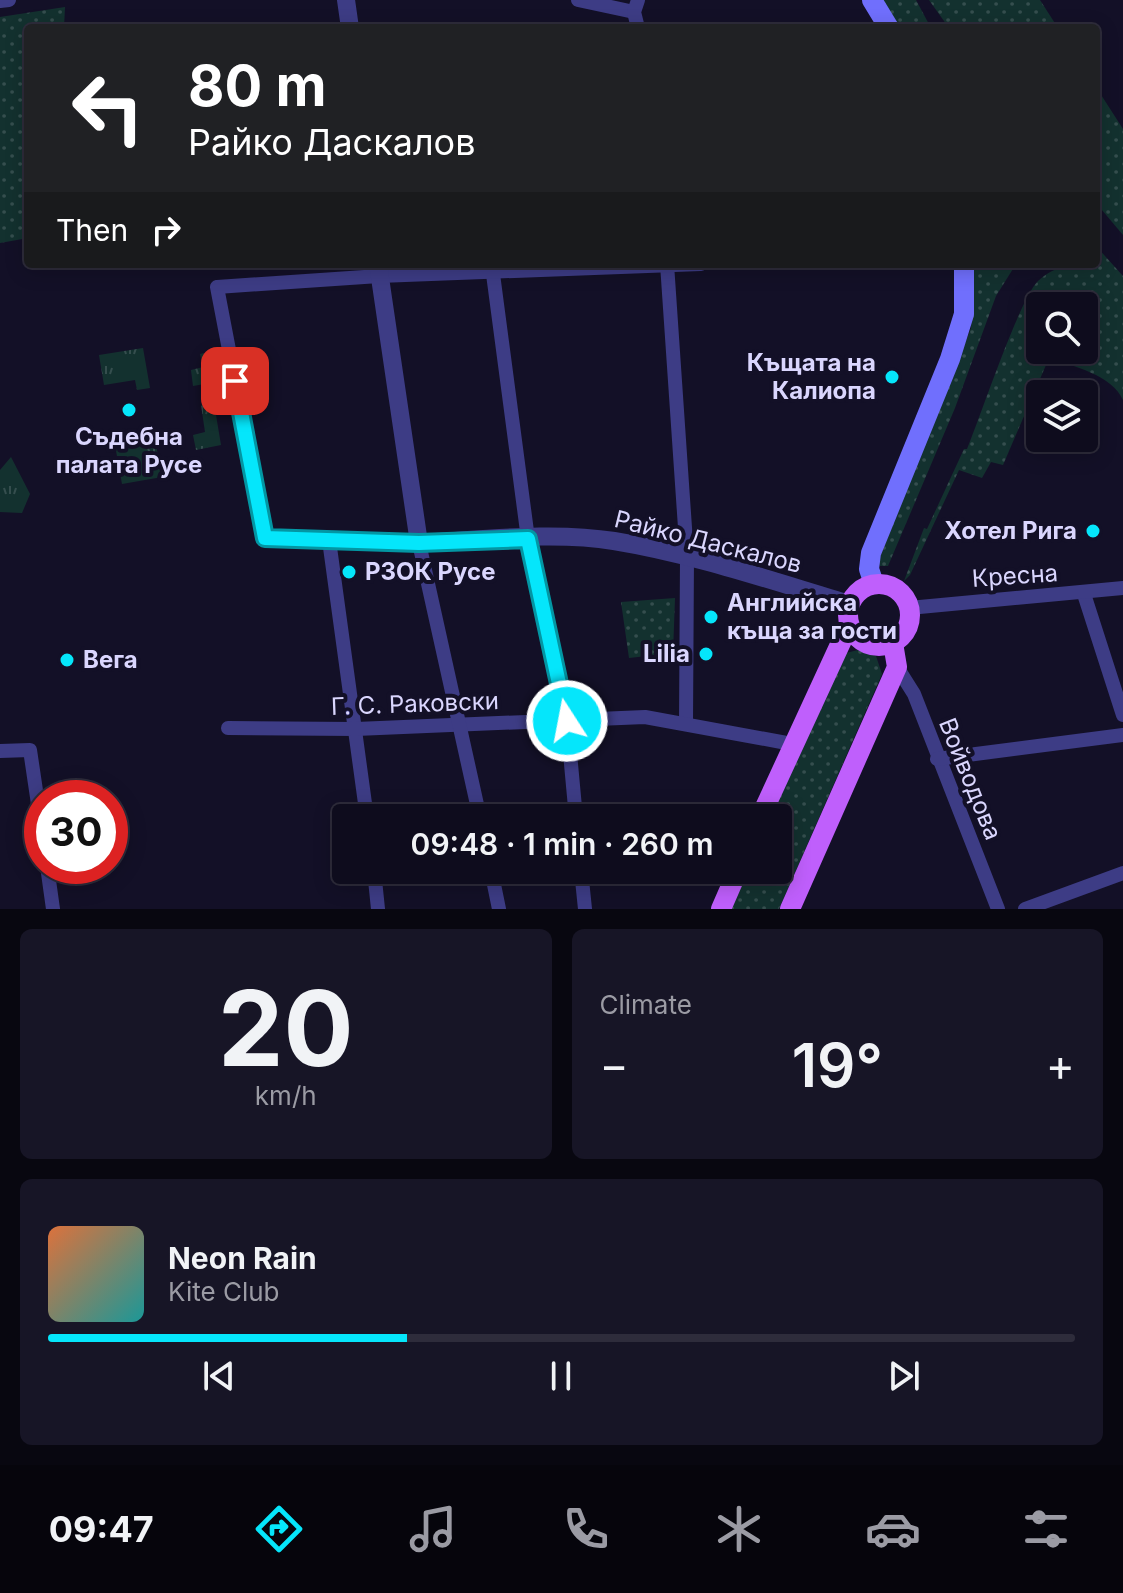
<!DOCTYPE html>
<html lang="en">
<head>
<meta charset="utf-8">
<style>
  body { margin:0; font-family:Inter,sans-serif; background:#171526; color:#f1f3f6; height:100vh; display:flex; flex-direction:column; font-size:30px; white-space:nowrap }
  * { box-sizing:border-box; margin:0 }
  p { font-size:26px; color:#9b9ba4 }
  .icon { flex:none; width:44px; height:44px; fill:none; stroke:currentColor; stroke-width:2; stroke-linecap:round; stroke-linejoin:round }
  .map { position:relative; height:909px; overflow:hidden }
  .panel { display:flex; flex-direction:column; gap:20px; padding:20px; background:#080710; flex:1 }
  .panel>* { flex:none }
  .top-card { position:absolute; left:24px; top:24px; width:1076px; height:244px; border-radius:8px; box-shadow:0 4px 20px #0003,0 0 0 2px #2e2c3b; background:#202124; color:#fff; overflow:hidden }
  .fabs { position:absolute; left:1026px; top:292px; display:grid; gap:16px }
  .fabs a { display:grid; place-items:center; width:72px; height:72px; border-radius:8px; background:#0e0c1d; box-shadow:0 4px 20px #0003,0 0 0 2px #2e2c3b; font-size:40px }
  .speed { position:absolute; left:24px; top:780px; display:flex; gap:16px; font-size:40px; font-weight:700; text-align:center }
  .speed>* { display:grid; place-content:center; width:104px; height:104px; border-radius:50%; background:#0e0c1d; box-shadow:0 4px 20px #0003,0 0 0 2px #2e2c3b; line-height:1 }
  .speed .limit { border:12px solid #d22; background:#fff; color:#111 }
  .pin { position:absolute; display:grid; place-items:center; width:68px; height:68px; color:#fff; margin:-34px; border-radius:16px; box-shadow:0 4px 12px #0006 }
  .me { position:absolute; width:88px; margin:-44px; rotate:349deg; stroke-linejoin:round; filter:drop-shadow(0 0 6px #0008) }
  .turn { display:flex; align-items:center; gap:28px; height:168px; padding:0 32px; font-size:36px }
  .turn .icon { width:104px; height:104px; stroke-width:2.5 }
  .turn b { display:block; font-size:56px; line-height:68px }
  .then { display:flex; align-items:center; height:76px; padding:0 32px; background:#0003; gap:16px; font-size:30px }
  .big { font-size:60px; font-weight:600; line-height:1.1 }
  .panel .card { flex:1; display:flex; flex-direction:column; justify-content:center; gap:12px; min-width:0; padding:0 28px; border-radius:12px; background:#171526 }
  .panel .dial { align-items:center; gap:0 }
  .dial b { font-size:104px; line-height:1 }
  .song { display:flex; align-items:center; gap:24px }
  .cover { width:96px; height:96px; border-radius:12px; background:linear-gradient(135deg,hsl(20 70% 55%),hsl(180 70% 35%)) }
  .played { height:8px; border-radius:4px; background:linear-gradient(90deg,#05e6fb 35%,#2e2c3b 35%) }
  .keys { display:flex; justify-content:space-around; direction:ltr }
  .heat { display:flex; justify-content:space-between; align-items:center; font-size:44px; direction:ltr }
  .panel .tiles { flex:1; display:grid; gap:20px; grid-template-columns:1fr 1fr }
  .card:last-child { grid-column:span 2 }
  .trip { position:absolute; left:332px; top:804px; width:460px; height:80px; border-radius:8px; background:#0e0c1d; box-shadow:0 4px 20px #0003,0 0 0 2px #2e2c3b; font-weight:600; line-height:80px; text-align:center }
  .menu { display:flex; height:128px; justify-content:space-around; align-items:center; background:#06050c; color:#9b9ba4 }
  .menu .icon { width:56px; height:56px }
  .menu .on { color:#05e6fb }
  .menu b { font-size:36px; color:#f1f3f6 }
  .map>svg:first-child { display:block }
</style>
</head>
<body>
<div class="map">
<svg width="1123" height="909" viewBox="0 0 1123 909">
  <defs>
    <pattern id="grass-tufts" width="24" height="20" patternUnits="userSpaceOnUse" patternTransform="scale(2)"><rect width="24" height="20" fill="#13312f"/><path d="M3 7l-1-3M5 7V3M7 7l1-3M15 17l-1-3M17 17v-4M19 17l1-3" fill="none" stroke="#354e4e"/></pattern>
    <pattern id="park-dots" width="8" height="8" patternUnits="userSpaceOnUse" patternTransform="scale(2)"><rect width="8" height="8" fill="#13312f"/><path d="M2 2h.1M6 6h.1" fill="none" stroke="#354e4e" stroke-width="1.8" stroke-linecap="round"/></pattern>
  </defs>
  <rect width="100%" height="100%" fill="#131027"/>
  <g fill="url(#grass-tufts)">
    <path d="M 143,348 L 150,388 L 137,390 L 135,380 L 104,385 L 99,355 Z"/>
    <path d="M 204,353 L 210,383 L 193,386 L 191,370 L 203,367 L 200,354 Z"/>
    <path d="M 214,403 L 221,445 L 196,450 L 193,435 L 205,432 L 201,405 Z"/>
    <path d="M 153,429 L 162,477 L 122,484 L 115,445 L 141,440 L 140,431 Z"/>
    <path d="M 11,457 L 30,494 L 22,513 L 0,512 L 0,470 Z"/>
  </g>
  <g fill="url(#park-dots)" fill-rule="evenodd">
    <path d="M 879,0 L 916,0 L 931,28 L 894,28 Z"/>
    <path d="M 929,0 L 1040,0 L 1058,28 L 949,28 Z"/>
    <path d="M 65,7 L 64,28 L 28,28 L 28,238 L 0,243 L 0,17 Z"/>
    <path d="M 1096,87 L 1123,129 L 1123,235 L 1096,203 Z"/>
    <path d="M 1096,246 L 1123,276 L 1123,400 C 1112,375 1073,366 1049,358 L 1003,465 L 991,462 L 982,478 L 959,470 L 910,575 L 904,581 L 924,528 L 927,529 L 964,449 L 967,449 C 980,418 1019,300 1038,281 C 1055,265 1074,264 1096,264 ZM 1040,306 L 1084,306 L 1084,350 L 1040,350 Z"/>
    <path d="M 974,264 L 1016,264 L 996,296 L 955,408 L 888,566 L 880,566 L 878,562 L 971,328 Z"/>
    <path d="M 675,598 L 673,653 L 629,658 L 621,602 Z"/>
    <path d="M 858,650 L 876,656 L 882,674 L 779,909 L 730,909 L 746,870 L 778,870 L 778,818 L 768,818 L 842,654 Z"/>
  </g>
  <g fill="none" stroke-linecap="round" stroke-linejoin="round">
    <g stroke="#3d3c85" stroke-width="14">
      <path d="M 578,0 L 634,12"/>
      <path d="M 0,1 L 9,0"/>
      <path d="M 638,28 L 634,12 L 638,0"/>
      <path d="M 667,264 L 687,557 L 686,723"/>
      <path d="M 493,274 L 528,539 L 567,721 L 576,818"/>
      <path d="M 329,540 L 367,818"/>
      <path d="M 1084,594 L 1123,715"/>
      <path d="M 909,608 L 1123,588"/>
      <path d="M 897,667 L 914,694 L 998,909"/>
      <path d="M 228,728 L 356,729 L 645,717 L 792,744"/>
      <path d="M 0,751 L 30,750 L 42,831"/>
      <path d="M 937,759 L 1123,735"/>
      <path d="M 480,818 L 419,543 L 265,538 L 217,287 L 379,276 L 701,264"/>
      <path d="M 47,866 L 53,909"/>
      <path d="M 374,870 L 378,909"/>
      <path d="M 491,870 L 499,909"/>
      <path d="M 581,870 L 585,909"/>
      <path d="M 1025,909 L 1123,873"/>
    </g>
    <g stroke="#3d3c85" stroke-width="18">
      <path d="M 346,0 L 350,28"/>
      <path d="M 378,264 L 419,543 C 480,540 554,531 614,541 C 694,554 772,581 850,604"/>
    </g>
    <g stroke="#706ffd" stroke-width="20">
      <path d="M 872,0 L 889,28"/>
      <path d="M 874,584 L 869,569 L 871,553 L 950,359 L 964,314 L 964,264"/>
    </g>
    <g stroke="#bf5ffc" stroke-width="20">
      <circle cx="879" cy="615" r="31"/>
      <path d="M 760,818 L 849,625"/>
      <path d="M 721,909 L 738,870"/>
      <path d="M 790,909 L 897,667 L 893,643"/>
    </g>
  </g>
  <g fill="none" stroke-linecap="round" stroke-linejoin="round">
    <defs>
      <path id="route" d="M 235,381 L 265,538 L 419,543 L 528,539 L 567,721"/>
    </defs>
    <use href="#route" stroke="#0396a3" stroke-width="20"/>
    <use href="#route" stroke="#05e6fb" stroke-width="14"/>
  </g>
  <g fill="#05e6fb" stroke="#131027" stroke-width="3">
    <circle cx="892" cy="377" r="8"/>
    <circle cx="129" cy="410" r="8"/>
    <circle cx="1093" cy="531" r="8"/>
    <circle cx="349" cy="572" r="8"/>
    <circle cx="711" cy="617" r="8"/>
    <circle cx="706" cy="654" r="8"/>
    <circle cx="67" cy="660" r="8"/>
  </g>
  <g text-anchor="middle" stroke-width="8" stroke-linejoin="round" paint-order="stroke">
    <g font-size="24" font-weight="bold" fill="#dad6fe" stroke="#131027" text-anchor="end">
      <text x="876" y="371">Къщата на<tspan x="876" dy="28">Калиопа</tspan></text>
      <text x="129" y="445" text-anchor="middle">Съдебна<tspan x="129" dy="28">палата Русе</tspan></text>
      <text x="1077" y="539">Хотел Рига</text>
      <text x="365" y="580" text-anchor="start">РЗОК Русе</text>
      <text x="727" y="611" text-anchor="start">Aнглийска<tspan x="727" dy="28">къща за гости</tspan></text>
      <text x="690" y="662">Lilia</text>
      <text x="83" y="668" text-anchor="start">Вега</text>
    </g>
    <g font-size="24" fill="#dad6fe" stroke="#131027">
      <text transform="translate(708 542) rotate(14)" y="8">Райко Даскалов</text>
      <text transform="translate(1015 576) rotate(-4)" y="8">Кресна</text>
      <text transform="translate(415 704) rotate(-2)" y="8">Г. С. Раковски</text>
      <text transform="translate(970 779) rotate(68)" y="8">Войводова</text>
    </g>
  </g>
</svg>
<div class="fabs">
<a><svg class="icon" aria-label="search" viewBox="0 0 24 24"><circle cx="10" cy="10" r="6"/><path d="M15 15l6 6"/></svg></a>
<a><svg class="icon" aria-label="layers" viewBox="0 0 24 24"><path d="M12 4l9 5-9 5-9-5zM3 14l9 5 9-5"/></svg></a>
</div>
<div class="speed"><div class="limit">30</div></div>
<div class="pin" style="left:235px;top:381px;background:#d93025"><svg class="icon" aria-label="arrive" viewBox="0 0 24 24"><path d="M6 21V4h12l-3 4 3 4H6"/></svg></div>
<svg class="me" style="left:567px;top:721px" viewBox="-20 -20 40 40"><circle r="17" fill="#05e6fb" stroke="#fff" stroke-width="3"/><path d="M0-11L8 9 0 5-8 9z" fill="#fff"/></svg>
<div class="trip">09:48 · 1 min · 260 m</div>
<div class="top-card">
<div class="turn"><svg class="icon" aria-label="left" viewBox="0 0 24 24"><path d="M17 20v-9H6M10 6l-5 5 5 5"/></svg><div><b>80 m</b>Райко Даскалов</div></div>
<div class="then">Then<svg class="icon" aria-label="right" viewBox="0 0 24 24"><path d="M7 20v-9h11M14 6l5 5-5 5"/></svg></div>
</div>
</div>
<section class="panel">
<div class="tiles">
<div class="card dial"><b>20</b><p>km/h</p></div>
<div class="card"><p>Climate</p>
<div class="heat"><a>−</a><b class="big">19°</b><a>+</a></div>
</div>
<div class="card">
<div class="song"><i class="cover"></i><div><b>Neon Rain</b><p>Kite Club</p></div></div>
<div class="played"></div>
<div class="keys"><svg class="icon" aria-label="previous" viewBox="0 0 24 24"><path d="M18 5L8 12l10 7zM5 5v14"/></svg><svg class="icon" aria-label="pause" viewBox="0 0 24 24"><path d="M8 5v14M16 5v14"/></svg><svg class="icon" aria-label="next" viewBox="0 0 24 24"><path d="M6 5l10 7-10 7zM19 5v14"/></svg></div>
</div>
</div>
</section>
<nav class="menu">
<b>09:47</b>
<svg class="icon on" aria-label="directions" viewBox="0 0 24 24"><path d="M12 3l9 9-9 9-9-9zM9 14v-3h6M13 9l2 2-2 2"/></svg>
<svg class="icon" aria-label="music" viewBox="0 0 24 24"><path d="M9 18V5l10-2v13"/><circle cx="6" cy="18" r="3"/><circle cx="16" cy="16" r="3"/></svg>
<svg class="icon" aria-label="phone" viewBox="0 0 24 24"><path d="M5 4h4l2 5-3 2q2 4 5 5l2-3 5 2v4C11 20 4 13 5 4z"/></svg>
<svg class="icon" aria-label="climate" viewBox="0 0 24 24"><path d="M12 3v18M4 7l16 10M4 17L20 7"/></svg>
<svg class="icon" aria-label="car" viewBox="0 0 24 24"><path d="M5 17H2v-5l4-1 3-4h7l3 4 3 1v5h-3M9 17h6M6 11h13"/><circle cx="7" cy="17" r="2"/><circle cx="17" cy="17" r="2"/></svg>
<svg class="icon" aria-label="filters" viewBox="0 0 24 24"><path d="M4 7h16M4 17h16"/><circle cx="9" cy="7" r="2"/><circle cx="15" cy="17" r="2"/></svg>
</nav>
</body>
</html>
